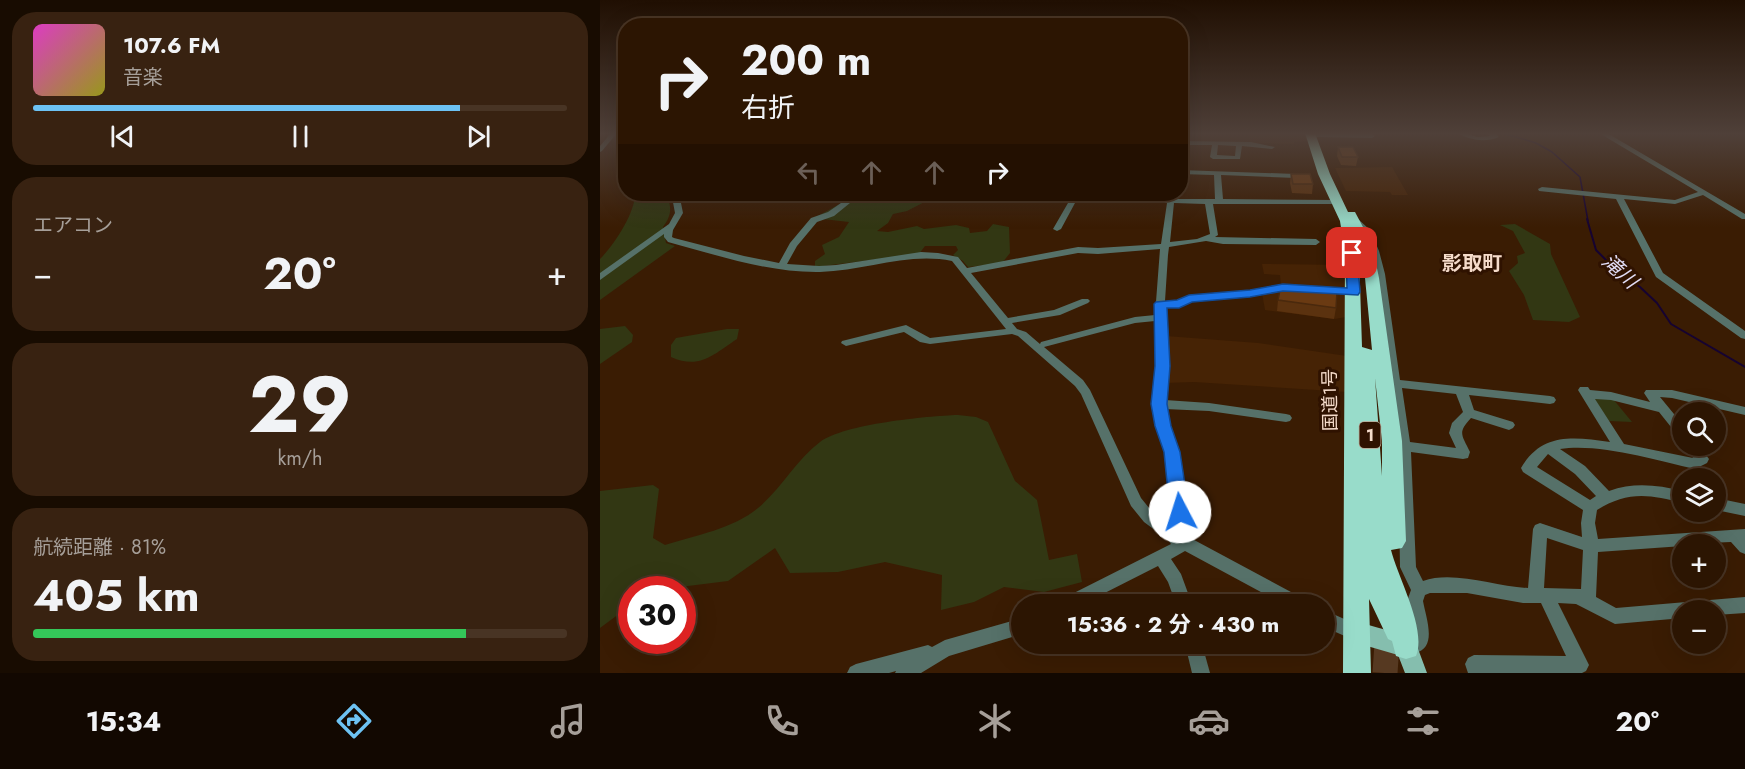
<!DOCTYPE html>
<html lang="ja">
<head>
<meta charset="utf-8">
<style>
  body { margin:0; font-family:Jost,"Noto Sans JP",sans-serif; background:#382211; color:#f1f3f6; height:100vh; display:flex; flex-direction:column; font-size:22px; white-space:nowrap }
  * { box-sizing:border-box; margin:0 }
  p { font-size:20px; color:#a69f99 }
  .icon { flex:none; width:33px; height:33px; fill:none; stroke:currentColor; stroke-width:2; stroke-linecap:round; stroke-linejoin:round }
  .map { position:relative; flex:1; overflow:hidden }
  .drawer { display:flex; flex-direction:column; gap:12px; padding:12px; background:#180c01; width:600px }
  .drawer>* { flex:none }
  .banner { position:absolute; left:18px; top:18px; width:570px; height:183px; border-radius:24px; box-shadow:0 6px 24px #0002,0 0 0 2px #483424; background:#2c1502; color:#f1f3f6; overflow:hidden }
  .fabs { position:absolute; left:1072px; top:402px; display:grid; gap:12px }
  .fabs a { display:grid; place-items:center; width:54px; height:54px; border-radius:50%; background:#2c1502; box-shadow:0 6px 24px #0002,0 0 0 2px #483424; font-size:30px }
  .speed { position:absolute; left:18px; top:576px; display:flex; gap:12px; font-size:30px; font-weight:700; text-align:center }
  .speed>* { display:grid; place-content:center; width:78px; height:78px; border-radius:50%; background:#2c1502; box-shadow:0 6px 24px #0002,0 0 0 2px #483424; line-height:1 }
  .speed .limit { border:9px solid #d22; background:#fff; color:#111 }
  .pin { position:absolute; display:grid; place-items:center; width:51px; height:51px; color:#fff; margin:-26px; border-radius:12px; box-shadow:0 3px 9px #0006 }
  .me { position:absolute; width:66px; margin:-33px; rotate:355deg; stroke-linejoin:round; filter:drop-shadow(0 0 4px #0008) }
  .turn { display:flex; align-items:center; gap:21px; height:126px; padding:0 24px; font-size:27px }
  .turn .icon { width:78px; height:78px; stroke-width:2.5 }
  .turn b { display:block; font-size:42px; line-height:51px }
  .lanes { display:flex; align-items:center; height:57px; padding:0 24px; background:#0003; justify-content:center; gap:30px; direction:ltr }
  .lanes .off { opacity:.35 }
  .big { font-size:45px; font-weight:700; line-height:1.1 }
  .drawer .card { flex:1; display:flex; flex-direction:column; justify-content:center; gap:9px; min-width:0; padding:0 21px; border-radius:24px; background:#382211 }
  .drawer .dial { align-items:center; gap:0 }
  .dial b { font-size:78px; line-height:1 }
  .song { display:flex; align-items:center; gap:18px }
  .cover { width:72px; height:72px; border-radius:9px; background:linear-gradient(135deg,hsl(310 70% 55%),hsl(60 70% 35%)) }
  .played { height:6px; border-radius:3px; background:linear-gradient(90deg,#6dc2f3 80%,#483424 80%) }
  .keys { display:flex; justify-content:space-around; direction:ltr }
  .heat { display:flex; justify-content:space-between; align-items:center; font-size:33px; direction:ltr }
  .charge { height:9px; border-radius:4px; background:linear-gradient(90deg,#34c759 81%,#483424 0) }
  .trip { position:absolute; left:411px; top:594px; width:324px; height:60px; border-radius:30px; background:#2c1502; box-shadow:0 6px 24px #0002,0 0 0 2px #483424; font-weight:700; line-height:60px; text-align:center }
  .tabs { display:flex; height:96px; justify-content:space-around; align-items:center; background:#120801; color:#a69f99 }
  .tabs .icon { width:42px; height:42px }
  .tabs .selected { color:#6dc2f3 }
  .tabs b { font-size:27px; color:#f1f3f6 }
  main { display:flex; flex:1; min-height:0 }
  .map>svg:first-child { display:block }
</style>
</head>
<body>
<main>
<section class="drawer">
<div class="card">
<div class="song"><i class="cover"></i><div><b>107.6 FM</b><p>音楽</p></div></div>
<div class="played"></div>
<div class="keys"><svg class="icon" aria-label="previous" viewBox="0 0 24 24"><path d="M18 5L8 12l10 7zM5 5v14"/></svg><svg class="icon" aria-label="pause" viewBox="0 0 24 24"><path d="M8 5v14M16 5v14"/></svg><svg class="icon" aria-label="next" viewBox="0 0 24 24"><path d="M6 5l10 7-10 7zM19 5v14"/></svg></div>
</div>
<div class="card"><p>エアコン</p>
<div class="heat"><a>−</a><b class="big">20°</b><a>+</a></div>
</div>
<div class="card dial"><b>29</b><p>km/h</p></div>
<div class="card"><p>航続距離 · 81%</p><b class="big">405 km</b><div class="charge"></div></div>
</section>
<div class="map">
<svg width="1145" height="673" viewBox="0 0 1145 673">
  <rect width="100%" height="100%" fill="#3a1c03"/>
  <g fill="#462305">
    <path d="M 647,133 L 706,133 L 709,141 L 694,142 L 694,144 L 651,143 Z"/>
    <path d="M 792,167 L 808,195 L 792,195 L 790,192 L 746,191 L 735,168 Z"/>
    <path d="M 662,264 L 745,265 L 745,287 L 681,286 L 680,275 L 664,274 Z"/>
    <path d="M 686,289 L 746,292 L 746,317 L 735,319 L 665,310 L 662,293 Z"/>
    <path d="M 566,336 L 658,343 L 747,356 L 747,392 L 594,382 L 564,383 Z"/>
  </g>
  <g fill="#323713">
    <path d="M 35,194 L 66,194 C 72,207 72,215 63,227 L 66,243 L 75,246 L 0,300 L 0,259 C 14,245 35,213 35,194 Z"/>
    <path d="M 258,194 L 396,194 L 390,200 L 336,196 L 307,211 L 293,214 L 288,223 L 277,231 L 288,232 L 317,226 L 324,229 L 356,225 L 369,228 L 370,233 L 387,231 L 393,224 L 409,227 L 410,253 L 402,263 L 368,267 L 363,261 L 353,255 L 358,250 L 356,246 L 325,246 L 319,254 L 215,267 L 215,261 L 225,254 L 222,245 L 239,237 L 249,222 L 214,218 Z"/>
    <path d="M 432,194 L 572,194 L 571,200 L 429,200 Z"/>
    <path d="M 915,224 L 950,244 L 951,254 L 980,317 L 969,322 L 933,320 L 924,295 L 909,271 L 918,263 L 917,256 L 925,253 L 913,231 L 900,225 Z"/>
    <path d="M 25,326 L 33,335 L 32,342 L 0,364 L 0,329 Z"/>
    <path d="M 127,329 L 139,329 L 137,339 C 114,354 100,370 71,357 L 71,345 L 76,338 Z"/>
    <path d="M 993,397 L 1013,399 L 1032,422 L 1009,421 Z"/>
    <path d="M 358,415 L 376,417 L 388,422 L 415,481 L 437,500 L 449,560 L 477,554 L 482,582 L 444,592 L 404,587 L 374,602 L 341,610 L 342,575 L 285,562 L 238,572 L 190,573 L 175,548 L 128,581 L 64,589 L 32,590 L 31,605 L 0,628 L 0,491 L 53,485 L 59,489 L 53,538 L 65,545 C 96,535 133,529 158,508 C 181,489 196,460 220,442 C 244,424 327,416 358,415 Z"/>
  </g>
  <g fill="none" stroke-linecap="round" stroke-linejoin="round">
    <path stroke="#160331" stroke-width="1.5" d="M 903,133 L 936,143 L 952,152 L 980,177 L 988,221"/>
    <path stroke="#160331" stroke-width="2" d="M 987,219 L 996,250 L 1020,274 L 1040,287 L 1057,303 L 1071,324 L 1145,367"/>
    <path stroke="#563921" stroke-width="25" stroke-dasharray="25 12" stroke-linecap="butt" d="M 785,673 L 788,629"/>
    <g fill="#567169" fill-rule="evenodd">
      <path d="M 11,133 L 17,133 L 2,151 L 0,152 L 0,146 Z"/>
      <path d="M 857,133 L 866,133 L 877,137 L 890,136 L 887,133 L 895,133 L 899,137 C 885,143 870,140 857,133 Z"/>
      <path d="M 999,133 L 1007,133 L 1145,214 L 1145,219 L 1142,219 L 1103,195 L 1075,204 L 1024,199 L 1063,273 L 1145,331 L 1145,339 L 1141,338 L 1056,277 L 1016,199 L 939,191 L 938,189 L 942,187 L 1075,200 L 1098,192 Z"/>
      <path d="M 717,134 L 772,134 L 775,136 L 772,138 L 715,137 L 715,135 Z"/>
      <path d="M 580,141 L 651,142 L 675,147 L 672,149 L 642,146 L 640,159 L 613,159 L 610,157 L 612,145 L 580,145 ZM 618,145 L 636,146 L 635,156 L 617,155 Z"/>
      <path d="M 580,170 L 696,174 L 700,176 L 696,178 L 621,175 L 623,199 L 737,200 L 741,202 L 737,204 L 613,204 L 618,235 L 615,237 L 716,239 L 720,242 L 716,245 L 623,244 L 606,241 L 569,247 L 568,255 L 565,301 L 577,301 L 589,296 L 650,290 L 683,284 L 753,289 L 758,292 L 753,295 L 683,290 L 650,296 L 591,302 L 579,307 L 565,307 L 569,367 L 565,400 L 609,403 L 686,414 L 690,415 L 692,418 L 690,421 L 686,422 L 609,411 L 565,409 C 568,425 575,439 579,454 C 586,480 587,508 583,534 L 704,599 L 706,604 L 683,604 L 585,551 L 571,559 L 581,574 L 592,604 L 576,604 L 568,582 L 558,566 L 483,604 L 460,604 L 462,599 L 571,544 L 568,540 L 544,522 L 531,506 L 481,394 L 475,386 L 418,336 L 412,334 L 330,344 L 320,342 L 304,332 L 246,346 L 241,343 L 242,341 L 306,325 L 330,338 L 406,329 L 352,261 C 307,252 265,271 220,272 C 169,273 117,255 68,242 L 64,237 L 64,234 L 0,280 L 0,273 L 69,224 L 75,213 L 72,197 L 76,194 L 84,194 L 80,198 L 83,213 L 73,230 L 72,237 L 74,238 L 144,256 L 179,263 L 190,243 L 211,218 L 228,212 L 254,194 L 261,194 L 234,216 L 217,222 L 197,246 L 187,264 L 219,266 L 236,265 L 321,252 L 338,253 L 358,257 L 367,268 L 478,247 L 498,248 L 561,244 L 567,203 L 475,203 L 461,229 L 457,231 L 453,229 L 468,203 L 374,202 L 337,198 L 334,198 L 334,194 L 374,198 L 568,199 L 569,194 L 575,194 L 575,199 L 615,199 L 614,175 L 580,174 ZM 574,203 L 605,204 L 610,234 L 597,239 L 570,242 ZM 560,249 L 555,315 L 535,317 L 441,342 L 440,344 L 426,332 L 417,329 L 412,323 L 460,315 L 488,303 L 490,301 L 488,299 L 482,299 L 454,310 L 408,318 L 371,273 L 478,253 L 498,254 ZM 555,321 L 557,367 L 553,410 L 566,452 L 569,474 L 571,496 L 570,525 L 554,514 L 541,498 L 490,390 L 483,380 L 444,347 L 535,323 Z"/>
      <path d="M 751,218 L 757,218 L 770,230 L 779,251 L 785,274 L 800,380 L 950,396 L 954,397 L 956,400 L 954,403 L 950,404 L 869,395 L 874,410 L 913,422 L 915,425 L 913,428 L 909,430 L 871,418 C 857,433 862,435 870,452 L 868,458 L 863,459 L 811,452 L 816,567 L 823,581 C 854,570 896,587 928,588 L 933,529 L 935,525 L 940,523 L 982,537 L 981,523 L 983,510 L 923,472 L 921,468 C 942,432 974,437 1010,442 L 978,390 L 980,387 L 988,387 L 990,390 L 1011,392 L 1050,402 L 1044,393 L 1046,390 L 1072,390 L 1145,407 L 1145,415 L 1072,398 L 1060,397 L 1083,425 L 1083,439 L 1079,437 L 1059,412 L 1011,400 L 995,399 L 1024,444 L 1093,458 L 1086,446 L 1099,446 L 1109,459 L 1107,463 L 1095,469 C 1056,460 999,443 960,449 L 985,466 L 1009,491 C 1034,482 1057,485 1083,491 L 1083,503 C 1049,494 1027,491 997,510 L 995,523 L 998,539 L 1145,529 L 1145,554 L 1140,552 L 1131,542 L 1083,544 L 1083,546 L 998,552 L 996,597 L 1016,608 L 1145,597 L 1145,613 L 1116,615 L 1116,610 L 1083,610 L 1083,618 L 1015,624 L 976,604 L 958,603 L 989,665 L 986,671 L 982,673 L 868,673 L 865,664 L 868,658 L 874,655 L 966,656 L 941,603 L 923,603 L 867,593 L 830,593 L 825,595 L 823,601 C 826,618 838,648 815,653 C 809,654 806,654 800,652 L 797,646 L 800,640 L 812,636 L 807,601 L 811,590 L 800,567 L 798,446 L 773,259 C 769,243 764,231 751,222 ZM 802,388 L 856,394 L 863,412 L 852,423 L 849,433 L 856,448 L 810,442 ZM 948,454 L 975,474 L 996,496 L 990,500 L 937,467 ZM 947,538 L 983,550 L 981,589 L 944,588 Z"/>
      <path d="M 1116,498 L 1145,504 L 1145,516 L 1116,510 Z"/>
      <path d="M 724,610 L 760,626 L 762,632 L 760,638 L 754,640 L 724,627 Z"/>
      <path d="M 422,618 L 422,634 L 349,656 L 321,673 L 295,673 L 296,671 L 289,673 L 247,673 L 250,667 L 256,664 L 328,645 L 332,647 L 345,640 Z"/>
      <path d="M 585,644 L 602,644 L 610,673 L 592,673 Z"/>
    </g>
    <path fill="#85beae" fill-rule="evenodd" d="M 758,622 L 814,638 L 827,673 L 805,673 L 798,655 L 750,641 L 747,633 L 750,625 Z"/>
    <path fill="#98dcca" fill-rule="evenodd" d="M 705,133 L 715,133 L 730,174 L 748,212 L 755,212 L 772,244 L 779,278 L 802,441 L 806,541 L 802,548 L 791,550 C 798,578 827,629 816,656 L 806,659 L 796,656 L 792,641 L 788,639 L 769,599 L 771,673 L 743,673 L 745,253 L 740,221 L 718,174 ZM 756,239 L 765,278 L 772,350 L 762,347 L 759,253 ZM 775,378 L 782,441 L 782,476 Z"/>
  </g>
  <g fill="#5b320f">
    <path d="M 738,147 L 758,157 L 756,166 L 741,165 L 737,156 Z"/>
    <path d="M 691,174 L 713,184 L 712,194 L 692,193 L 690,183 Z"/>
    <path d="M 678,300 L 736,308 L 734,319 L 677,311 Z"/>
  </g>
  <g fill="#6a3a12" stroke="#4a290d" stroke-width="1.5">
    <path d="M 738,147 L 753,147 L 758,157 L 742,157 Z"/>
    <path d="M 691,174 L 710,174 L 713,184 L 693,184 Z"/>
    <path d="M 681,285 L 737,292 L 736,308 L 678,300 Z"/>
  </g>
  <linearGradient id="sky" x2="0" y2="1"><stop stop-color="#200f02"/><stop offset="0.59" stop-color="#4f4039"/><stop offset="1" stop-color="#4f4039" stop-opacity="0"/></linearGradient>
  <rect width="1145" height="227" fill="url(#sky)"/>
  <path fill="#1a73e8" stroke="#114b97" stroke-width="1.5" d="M 752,250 L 757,253 L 760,292 L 758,295 L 683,291 L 650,297 L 592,302 L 579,308 L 567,308 L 570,366 L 567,404 L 571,426 L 580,452 L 589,512 L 586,518 L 580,520 L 573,518 L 570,512 L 564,452 L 555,426 L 551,404 L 555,366 L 554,304 L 556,302 L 577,300 L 589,295 L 650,290 L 683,284 L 747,288 L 746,253 Z"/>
  <g text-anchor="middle" stroke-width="6" stroke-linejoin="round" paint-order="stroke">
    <rect fill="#2f1200" stroke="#ba9f8d" stroke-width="1.5" x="759.5" y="422" width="21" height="26" rx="4.5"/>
    <g font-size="16" font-weight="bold" fill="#f5dbca">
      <text x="770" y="441">1</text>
    </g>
    <g font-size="18" fill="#f5dbca" stroke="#2f1200">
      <text transform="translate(730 400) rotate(-91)" y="6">国道1号</text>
    </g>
    <g font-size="20" font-weight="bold" fill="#f5dbca" stroke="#2f1200">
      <text x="872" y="270">影取町</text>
    </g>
    <g font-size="20" font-style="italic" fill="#e2ddf6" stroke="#2f1200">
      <text transform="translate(1020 271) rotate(42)" y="7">滝川</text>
    </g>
  </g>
</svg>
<div class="fabs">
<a><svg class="icon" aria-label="search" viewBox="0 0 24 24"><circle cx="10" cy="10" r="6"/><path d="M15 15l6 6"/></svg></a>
<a><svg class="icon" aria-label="layers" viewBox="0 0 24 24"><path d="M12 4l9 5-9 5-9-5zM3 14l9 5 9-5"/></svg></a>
<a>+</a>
<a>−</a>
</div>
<div class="speed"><div class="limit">30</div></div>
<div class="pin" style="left:752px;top:253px;background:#d93025"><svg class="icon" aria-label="arrive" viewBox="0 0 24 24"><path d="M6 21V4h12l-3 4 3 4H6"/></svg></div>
<svg class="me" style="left:580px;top:512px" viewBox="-20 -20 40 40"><circle r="19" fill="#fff"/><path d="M0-13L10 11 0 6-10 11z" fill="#1a73e8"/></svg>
<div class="trip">15:36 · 2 分 · 430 m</div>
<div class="banner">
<div class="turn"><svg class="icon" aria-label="right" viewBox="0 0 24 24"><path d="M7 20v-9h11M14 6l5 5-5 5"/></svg><div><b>200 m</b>右折</div></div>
<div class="lanes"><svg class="icon off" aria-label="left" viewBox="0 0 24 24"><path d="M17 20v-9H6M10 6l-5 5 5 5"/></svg><svg class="icon off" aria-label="ahead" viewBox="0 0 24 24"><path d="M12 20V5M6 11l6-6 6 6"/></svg><svg class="icon off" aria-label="ahead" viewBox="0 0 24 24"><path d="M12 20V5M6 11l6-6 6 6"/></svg><svg class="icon" aria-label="right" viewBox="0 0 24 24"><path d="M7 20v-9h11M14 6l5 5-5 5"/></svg></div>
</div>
</div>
</main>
<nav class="tabs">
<b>15:34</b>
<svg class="icon selected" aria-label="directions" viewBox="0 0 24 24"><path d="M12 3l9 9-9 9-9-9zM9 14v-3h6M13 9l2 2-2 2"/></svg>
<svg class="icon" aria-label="music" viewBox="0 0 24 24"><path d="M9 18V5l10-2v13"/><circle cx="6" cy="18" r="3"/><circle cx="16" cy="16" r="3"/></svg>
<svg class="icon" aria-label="phone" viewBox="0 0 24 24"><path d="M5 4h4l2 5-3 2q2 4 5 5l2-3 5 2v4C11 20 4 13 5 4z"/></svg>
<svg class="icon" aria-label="climate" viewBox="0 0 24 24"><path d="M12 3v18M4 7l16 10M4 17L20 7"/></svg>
<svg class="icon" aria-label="car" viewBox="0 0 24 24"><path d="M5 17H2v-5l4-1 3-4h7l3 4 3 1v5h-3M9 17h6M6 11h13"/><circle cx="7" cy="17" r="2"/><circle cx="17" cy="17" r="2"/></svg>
<svg class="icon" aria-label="filters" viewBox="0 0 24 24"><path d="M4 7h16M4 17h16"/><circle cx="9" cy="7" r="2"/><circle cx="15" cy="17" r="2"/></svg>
<b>20°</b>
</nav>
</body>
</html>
